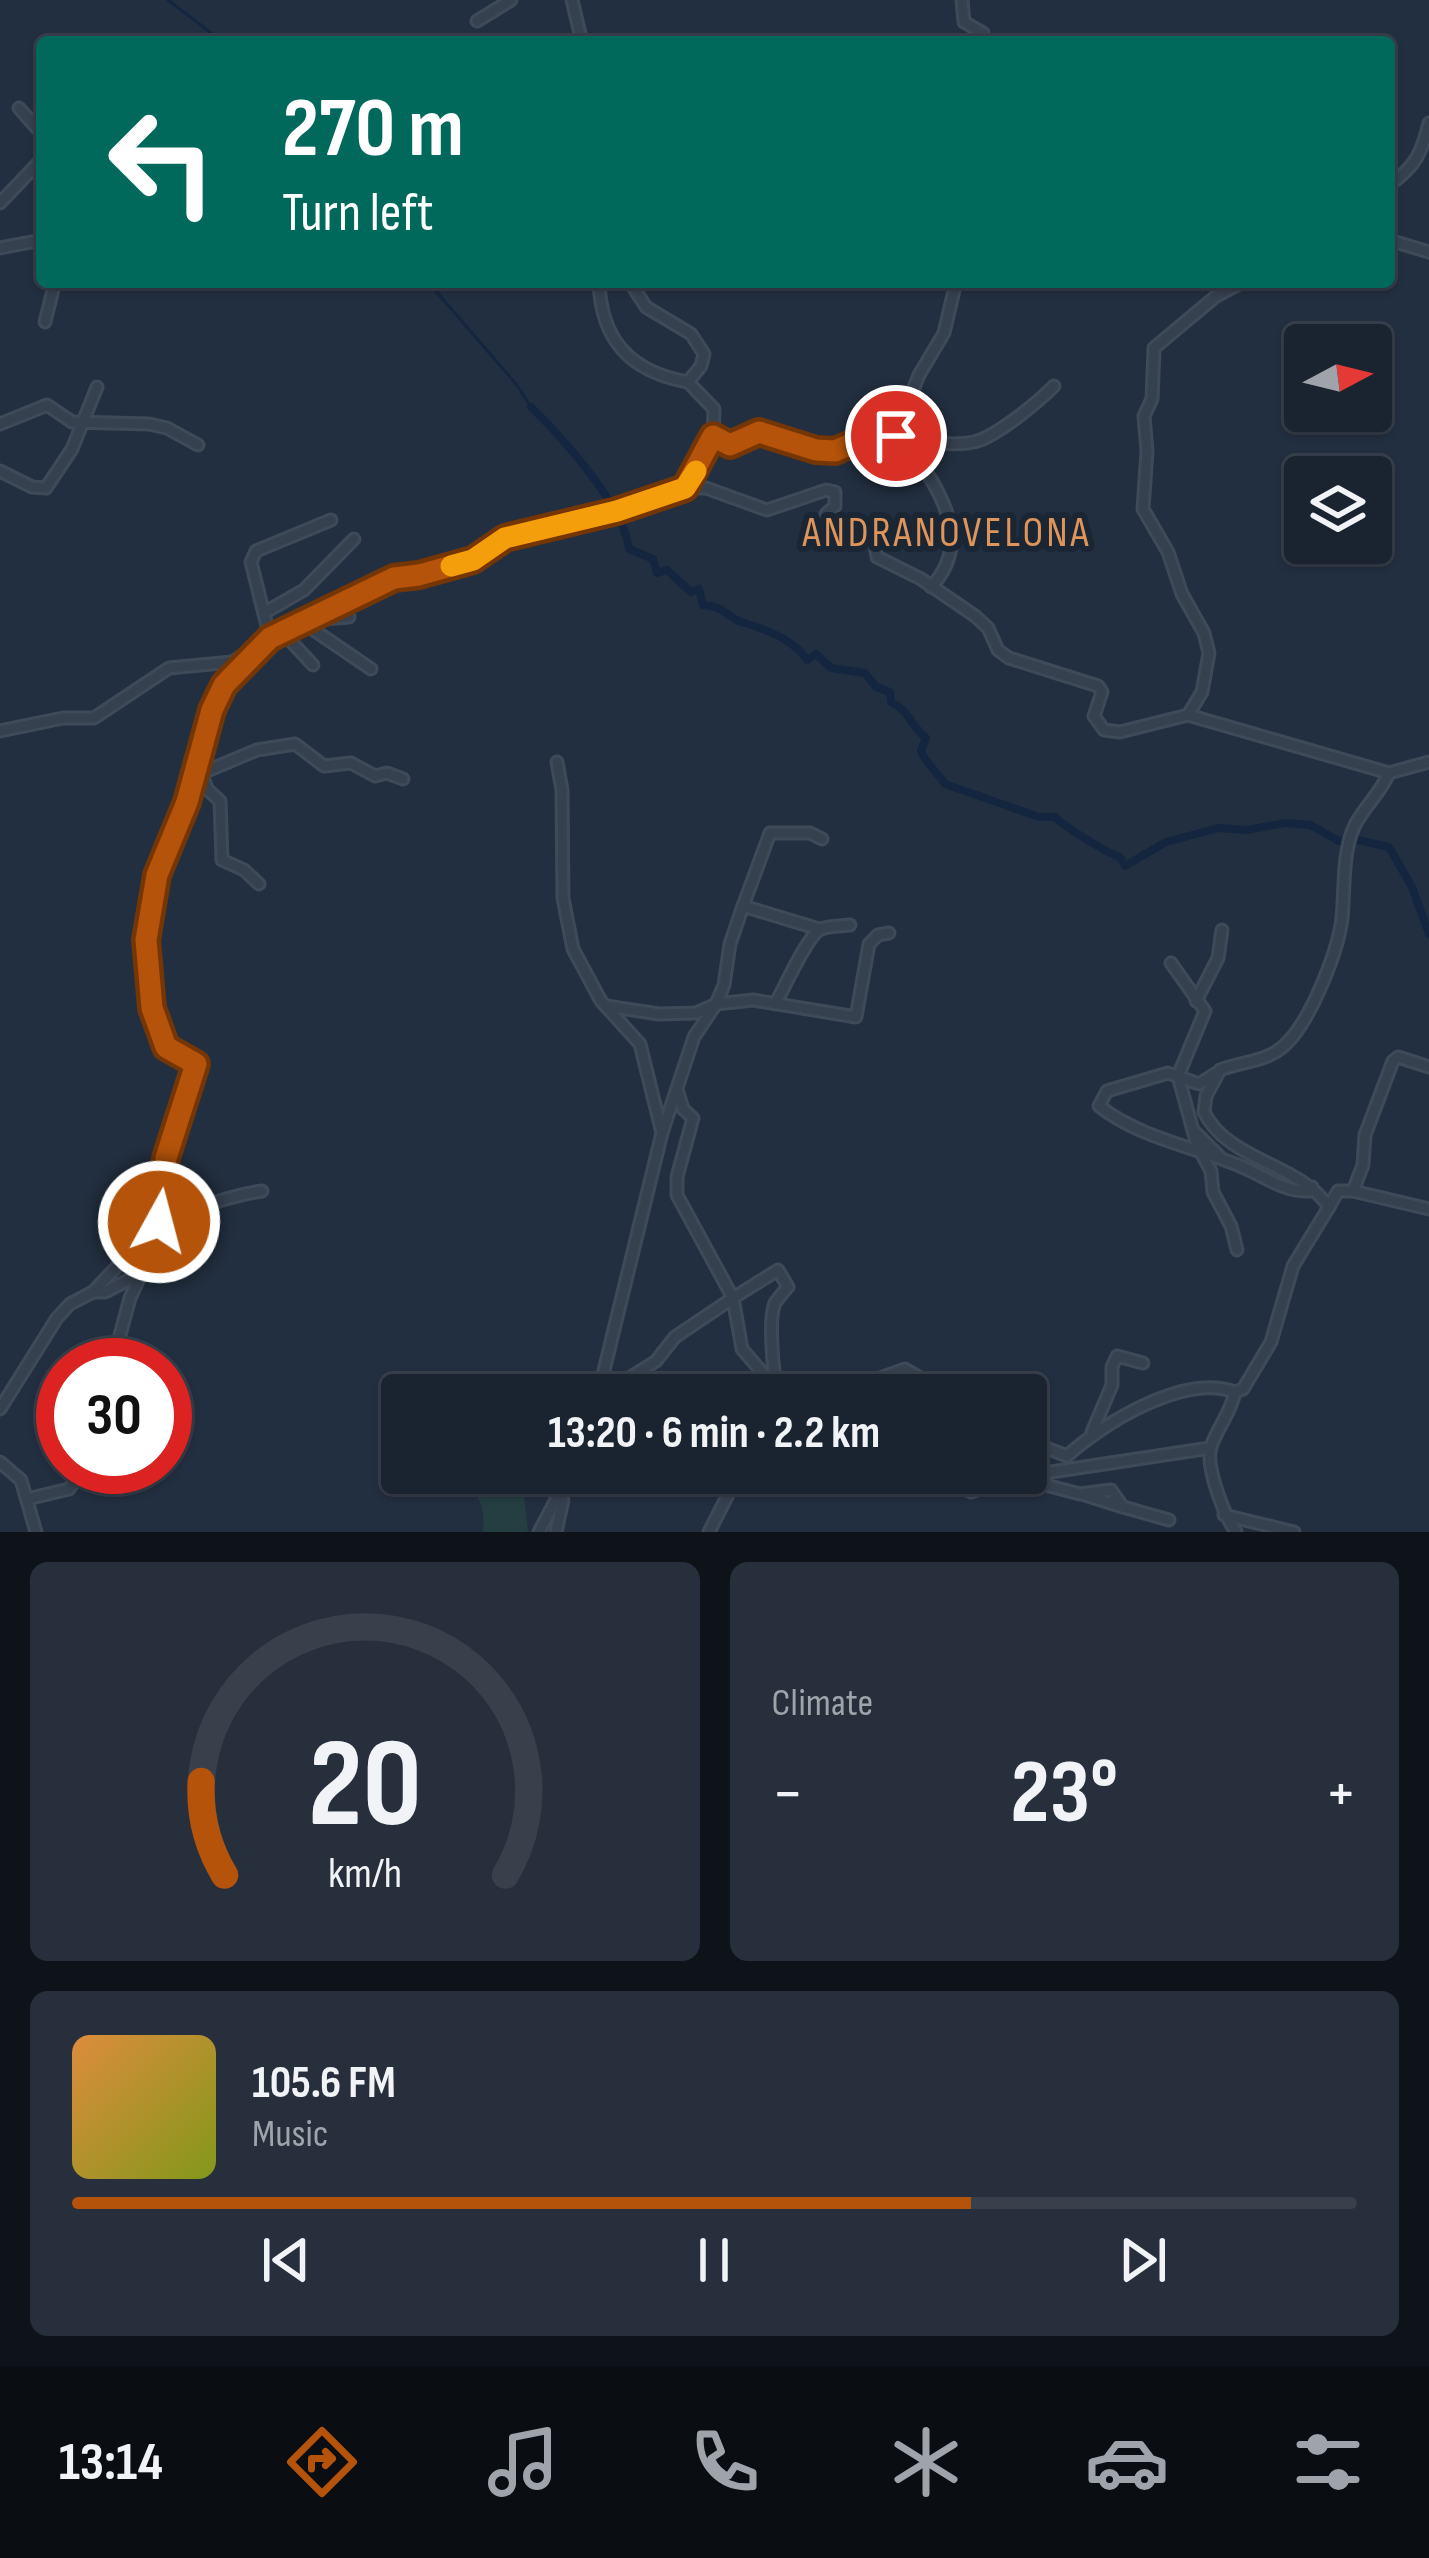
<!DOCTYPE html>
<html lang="en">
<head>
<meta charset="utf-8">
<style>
  body { margin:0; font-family:"Sofia Sans Condensed",sans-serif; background:#272f3c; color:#f1f3f6; height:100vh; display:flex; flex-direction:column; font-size:45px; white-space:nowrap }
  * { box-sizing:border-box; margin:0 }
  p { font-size:39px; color:#9fa4ab }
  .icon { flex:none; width:66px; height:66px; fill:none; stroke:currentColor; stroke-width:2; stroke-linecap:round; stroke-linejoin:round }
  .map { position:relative; height:1532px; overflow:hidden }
  .sheet { display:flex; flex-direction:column; gap:30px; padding:30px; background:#0e131a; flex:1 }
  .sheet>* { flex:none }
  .guide { position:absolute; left:36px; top:36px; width:1359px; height:252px; border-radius:12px; box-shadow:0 3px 9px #0004,0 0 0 3px #38404c; background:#00695c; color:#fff; overflow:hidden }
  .needle { width:78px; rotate:83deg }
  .controls { position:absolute; left:1284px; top:324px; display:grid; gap:24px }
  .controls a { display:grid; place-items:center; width:108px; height:108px; border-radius:12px; background:#1a2330; box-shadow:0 3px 9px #0004,0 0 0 3px #38404c; font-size:60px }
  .speed { position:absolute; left:36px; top:1338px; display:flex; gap:24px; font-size:60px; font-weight:700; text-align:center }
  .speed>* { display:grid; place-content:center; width:156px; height:156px; border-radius:50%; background:#1a2330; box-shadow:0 3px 9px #0004,0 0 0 3px #38404c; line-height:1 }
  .speed .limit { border:18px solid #d22; background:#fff; color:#111 }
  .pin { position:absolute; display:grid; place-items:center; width:102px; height:102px; color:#fff; margin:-51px; border:6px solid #fff; border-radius:50%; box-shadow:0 3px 12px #0007 }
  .me { position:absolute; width:132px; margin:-66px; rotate:7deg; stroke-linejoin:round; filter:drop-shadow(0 0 9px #0008) }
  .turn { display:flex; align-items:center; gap:42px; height:252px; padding:0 48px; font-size:54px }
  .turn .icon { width:156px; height:156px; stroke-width:2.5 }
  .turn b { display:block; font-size:84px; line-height:102px }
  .big { font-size:90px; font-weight:700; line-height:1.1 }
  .sheet .tile { flex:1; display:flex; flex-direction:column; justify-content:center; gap:18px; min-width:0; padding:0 42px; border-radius:18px; background:#272f3c }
  .sheet .dial { align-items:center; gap:0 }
  .dial svg { height:312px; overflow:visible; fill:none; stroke:#38404c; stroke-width:7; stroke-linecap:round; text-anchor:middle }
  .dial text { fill:#f1f3f6; stroke:none }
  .song { display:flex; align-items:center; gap:36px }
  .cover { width:144px; height:144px; border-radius:18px; background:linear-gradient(135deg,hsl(30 70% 55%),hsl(70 70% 35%)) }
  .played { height:12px; border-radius:6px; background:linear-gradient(90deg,#b45309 70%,#38404c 70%) }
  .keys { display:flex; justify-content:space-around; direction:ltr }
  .heat { display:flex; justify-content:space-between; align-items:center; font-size:66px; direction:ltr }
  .sheet .tiles { flex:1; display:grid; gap:30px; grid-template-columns:1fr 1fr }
  .tile:last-child { grid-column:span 2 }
  .trip { position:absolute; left:381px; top:1374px; width:666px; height:120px; border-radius:12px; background:#1a2330; box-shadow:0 3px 9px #0004,0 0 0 3px #38404c; font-weight:700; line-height:120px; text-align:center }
  .menu { display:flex; height:192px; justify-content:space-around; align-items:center; background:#0a0e13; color:#9fa4ab }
  .menu .icon { width:84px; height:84px }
  .menu .selected { color:#b45309 }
  .menu b { font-size:54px; color:#f1f3f6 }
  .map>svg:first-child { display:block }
</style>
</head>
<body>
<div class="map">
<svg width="1429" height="1532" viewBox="0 0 1429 1532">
  <rect width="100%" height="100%" fill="#222f40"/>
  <path fill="#243e41" d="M 485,1473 L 515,1473 L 522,1477 L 528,1532 L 483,1532 C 485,1513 482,1499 468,1484 Z"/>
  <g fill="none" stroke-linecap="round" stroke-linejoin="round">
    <g stroke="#14263f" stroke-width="3">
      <path d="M 168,0 L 223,42"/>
      <path d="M 433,282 L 434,289 L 516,384 L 531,407"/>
    </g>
    <path stroke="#14263f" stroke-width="8" d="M 531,407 C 563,438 624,506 629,549 L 653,559 L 657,573 L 667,570 L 691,592 L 699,589 L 703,605 C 726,606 727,619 745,623 C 765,629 795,641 807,660 L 816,654 L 831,668 L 865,673 L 876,687 L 890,692 L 891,702 C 910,711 911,727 926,738 L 921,751 C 927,765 937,772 945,784 L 1039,817 L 1055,817 C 1068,829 1105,852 1120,857 L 1125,866 L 1166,842 L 1218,828 L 1247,830 L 1285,823 L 1310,825 L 1339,841 L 1358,840 L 1389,847 L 1412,887 L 1429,934"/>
    <defs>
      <g id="minor">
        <path d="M 572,0 L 582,42"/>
        <path d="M 962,0 L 964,22 L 983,33 L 983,42"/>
        <path d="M 477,21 L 511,0"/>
        <path d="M 19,108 L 42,134"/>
        <path d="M 1389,185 C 1415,167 1422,153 1429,123"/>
        <path d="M 0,203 L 42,159"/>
        <path d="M 1389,240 L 1429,252"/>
        <path d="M 0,248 L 42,240"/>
        <path d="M 599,282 C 601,340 630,372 688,382"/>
        <path d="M 630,282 L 646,307 L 691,334 L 704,354 L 701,366 L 688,382 L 714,409 L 713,436 L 685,488"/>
        <path d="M 45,322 L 55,282"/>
        <path d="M 0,424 L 47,405 L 72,422 L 149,424 L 167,428 L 198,445"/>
        <path d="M 713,436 L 731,445 L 759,432 C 782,435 803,451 827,451 C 850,450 869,434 895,439"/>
        <path d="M 896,436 C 920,441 951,447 974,442 C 996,437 1038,402 1054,386"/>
        <path d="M 0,471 L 32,487 L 46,488 L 72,449 L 97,387"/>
        <path d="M 931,587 C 970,546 946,499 917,458 L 894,453 L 890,448 L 919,375 L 944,333 L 956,282"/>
        <path d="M 264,613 L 304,590 L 354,539"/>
        <path d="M 308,626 L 371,669"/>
        <path d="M 286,636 L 313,665"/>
        <path d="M 270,638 L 251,562 L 256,551 L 331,520"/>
        <path d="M 278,639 L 323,619 L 349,617"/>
        <path d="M 1188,715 L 1202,692 L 1209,653 L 1204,633 L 1182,594 L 1168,552 L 1143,509 L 1147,451 L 1144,416 L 1152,399 L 1154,348 L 1215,297 L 1243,282"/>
        <path d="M 0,731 L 63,718 L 94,718 L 169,668 L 232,662 L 309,617 L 394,577 L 419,575 L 473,560 L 505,538 L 617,511 L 685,488 L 706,488 L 767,510 L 826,490 L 835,492 L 835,506 L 826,514 L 837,530 L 861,531 L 874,538 L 877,557 L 921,579 L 975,616 L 988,628 L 998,650 L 1009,658 L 1098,686 L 1102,692 L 1094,716 L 1104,730 L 1120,732 L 1188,715 L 1389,773 L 1429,762"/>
        <path d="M 557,762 L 562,790 L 563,898 L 573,949 L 601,1001 L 640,1044 L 662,1133"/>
        <path d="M 259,884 L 244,870 L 222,860 L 220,801 L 207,789 L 204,780 L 195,776 L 257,750 L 295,744 L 324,766 L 351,763 L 375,776 L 387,773 L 403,779"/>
        <path d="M 819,929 L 743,906 L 770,833 L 810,833 L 822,839"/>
        <path d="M 1171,963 L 1205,1011 L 1178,1076 L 1197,1145 L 1211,1171 L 1213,1192 L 1231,1226 L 1237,1250"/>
        <path d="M 1196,1001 L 1218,958 L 1222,930"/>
        <path d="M 775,1004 C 784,989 808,934 821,929 C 828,926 842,926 850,925"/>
        <path d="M 606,1006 L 659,1014 L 696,1013 L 716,1004 L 753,1000 L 856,1017 L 869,944 L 878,935 L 889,933"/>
        <path d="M 1218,1072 L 1199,1084 L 1168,1073 L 1107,1091 L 1099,1106 C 1140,1138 1192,1146 1240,1166 C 1265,1176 1282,1192 1310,1191 L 1312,1187"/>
        <path d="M 678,1092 L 683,1109 L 693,1118 L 677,1177 L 677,1195 L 733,1298 L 778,1270 L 788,1287 C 786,1289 776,1301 775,1303 C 768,1318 773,1380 779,1395"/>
        <path d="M 1196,1133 L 1222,1159"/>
        <path d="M 1353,1191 L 1429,1209"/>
        <path d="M 1329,1207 L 1338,1191 L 1353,1191 L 1363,1165 L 1365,1135 L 1393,1061 L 1398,1057 L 1429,1067"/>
        <path d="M 93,1292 L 105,1292 L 142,1273"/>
        <path d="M 112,1365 L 130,1298 L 151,1253 L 159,1222 C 194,1211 225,1196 262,1191"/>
        <path d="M 1235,1392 L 1243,1389 L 1271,1342 L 1293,1266 L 1329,1207 C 1298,1162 1229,1162 1204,1112 L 1206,1096 L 1220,1070 C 1240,1062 1263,1062 1280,1049 C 1308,1029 1338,952 1342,918 C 1345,889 1342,854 1354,827 C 1363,808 1380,794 1389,773"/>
        <path d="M 604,1394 L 656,1361 L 675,1337 L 733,1298 L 742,1349 L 775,1387"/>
        <path d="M 598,1395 L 662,1133 L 694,1037 L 716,1004 L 724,985 L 730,944 L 743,906"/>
        <path d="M 868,1395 L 880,1378 L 905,1369 L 949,1395"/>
        <path d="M 0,1409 L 57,1318 L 70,1304 L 93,1292 L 159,1222 L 167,1158 L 196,1064 C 158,1042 175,1050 158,1017 C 122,949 163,868 186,803 C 199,765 201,723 223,688 C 232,673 249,662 262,650"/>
        <path d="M 1092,1432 L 1112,1385 L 1112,1367 L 1117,1356 L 1143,1363"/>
        <path d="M 1026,1440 L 1067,1456 C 1103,1423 1185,1373 1235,1392 C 1231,1413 1217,1428 1211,1447 C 1205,1467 1225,1517 1236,1532"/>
        <path d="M 0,1462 L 21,1480 L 36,1532"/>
        <path d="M 931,1473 L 971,1492 L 1018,1477 L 1210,1448"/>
        <path d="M 1023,1479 L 1080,1494 L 1111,1490 L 1123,1507 L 1169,1520"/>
        <path d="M 1085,1495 L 1123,1507"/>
        <path d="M 27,1499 L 69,1489 L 85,1467"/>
        <path d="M 1224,1515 L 1294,1532"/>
        <path d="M 539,1532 L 570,1473"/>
        <path d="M 556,1532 L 563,1500"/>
        <path d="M 709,1532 L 739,1473"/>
      </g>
    </defs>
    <use href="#minor" stroke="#3f4a59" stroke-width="15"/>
    <use href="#minor" stroke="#364150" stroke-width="9"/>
  </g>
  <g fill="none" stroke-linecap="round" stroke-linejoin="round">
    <defs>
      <path id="route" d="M 159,1222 L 166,1158 L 196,1064 L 166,1047 L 152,1008 L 146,940 L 157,875 L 187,802 L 212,710 L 224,685 L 270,638 L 394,578 L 419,575 L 473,560 L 505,538 L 617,511 L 685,488 L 713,436 L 730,445 L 759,432 L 816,450 L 835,451 L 861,440 L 896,436"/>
    </defs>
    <use href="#route" stroke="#753606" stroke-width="30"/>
    <use href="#route" stroke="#b45309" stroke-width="21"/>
    <path stroke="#f59e0b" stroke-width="21" d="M 451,566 L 473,560 L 505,538 L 617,511 L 685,488 L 696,471"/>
  </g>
  <g text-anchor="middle" stroke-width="12" stroke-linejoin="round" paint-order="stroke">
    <g font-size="42" letter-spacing="3" fill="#df9459" stroke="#1b2635">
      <text x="947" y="546">ANDRANOVELONA</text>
    </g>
  </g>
</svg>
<div class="controls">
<a><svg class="needle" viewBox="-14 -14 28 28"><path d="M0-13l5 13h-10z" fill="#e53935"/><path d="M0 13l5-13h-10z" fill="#9fa4ab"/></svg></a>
<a><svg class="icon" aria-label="layers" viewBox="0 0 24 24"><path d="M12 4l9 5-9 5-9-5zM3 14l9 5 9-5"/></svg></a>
</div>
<div class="speed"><div class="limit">30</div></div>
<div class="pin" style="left:896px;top:436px;background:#d93025"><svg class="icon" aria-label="arrive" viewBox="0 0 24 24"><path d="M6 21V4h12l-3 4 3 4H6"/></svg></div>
<svg class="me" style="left:159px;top:1222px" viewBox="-20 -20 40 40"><circle r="17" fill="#b45309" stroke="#fff" stroke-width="3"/><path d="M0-11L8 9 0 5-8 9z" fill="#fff"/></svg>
<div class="trip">13:20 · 6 min · 2.2 km</div>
<div class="guide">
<div class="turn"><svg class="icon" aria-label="left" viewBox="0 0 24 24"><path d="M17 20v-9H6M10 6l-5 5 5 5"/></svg><div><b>270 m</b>Turn left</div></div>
</div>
</div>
<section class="sheet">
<div class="tiles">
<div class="tile dial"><svg viewBox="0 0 100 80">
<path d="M14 69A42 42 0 1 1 86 69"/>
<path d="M14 69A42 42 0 0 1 8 45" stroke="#b45309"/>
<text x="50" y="56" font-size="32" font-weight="700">20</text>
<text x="50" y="72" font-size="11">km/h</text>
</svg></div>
<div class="tile"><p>Climate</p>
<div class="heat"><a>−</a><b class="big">23°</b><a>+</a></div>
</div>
<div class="tile">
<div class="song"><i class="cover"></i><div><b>105.6 FM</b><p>Music</p></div></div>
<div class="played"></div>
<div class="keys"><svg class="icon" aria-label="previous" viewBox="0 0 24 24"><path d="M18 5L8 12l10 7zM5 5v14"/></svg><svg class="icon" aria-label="pause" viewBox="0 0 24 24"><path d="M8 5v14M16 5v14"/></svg><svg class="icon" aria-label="next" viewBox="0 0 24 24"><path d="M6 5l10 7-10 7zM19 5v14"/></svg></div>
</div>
</div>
</section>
<nav class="menu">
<b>13:14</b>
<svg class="icon selected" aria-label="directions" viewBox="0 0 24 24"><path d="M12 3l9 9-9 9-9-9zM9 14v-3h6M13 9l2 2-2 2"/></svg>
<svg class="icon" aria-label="music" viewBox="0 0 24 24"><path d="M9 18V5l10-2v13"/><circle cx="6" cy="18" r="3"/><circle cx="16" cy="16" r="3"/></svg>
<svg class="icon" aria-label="phone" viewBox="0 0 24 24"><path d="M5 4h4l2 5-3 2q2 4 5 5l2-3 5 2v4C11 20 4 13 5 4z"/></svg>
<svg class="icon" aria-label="climate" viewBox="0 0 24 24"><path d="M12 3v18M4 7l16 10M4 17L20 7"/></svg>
<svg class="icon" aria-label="car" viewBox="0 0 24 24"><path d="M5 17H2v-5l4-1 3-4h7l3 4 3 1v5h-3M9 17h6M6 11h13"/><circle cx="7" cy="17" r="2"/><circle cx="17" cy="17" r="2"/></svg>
<svg class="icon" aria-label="filters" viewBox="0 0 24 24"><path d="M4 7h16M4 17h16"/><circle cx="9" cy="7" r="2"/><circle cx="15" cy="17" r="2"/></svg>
</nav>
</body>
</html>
